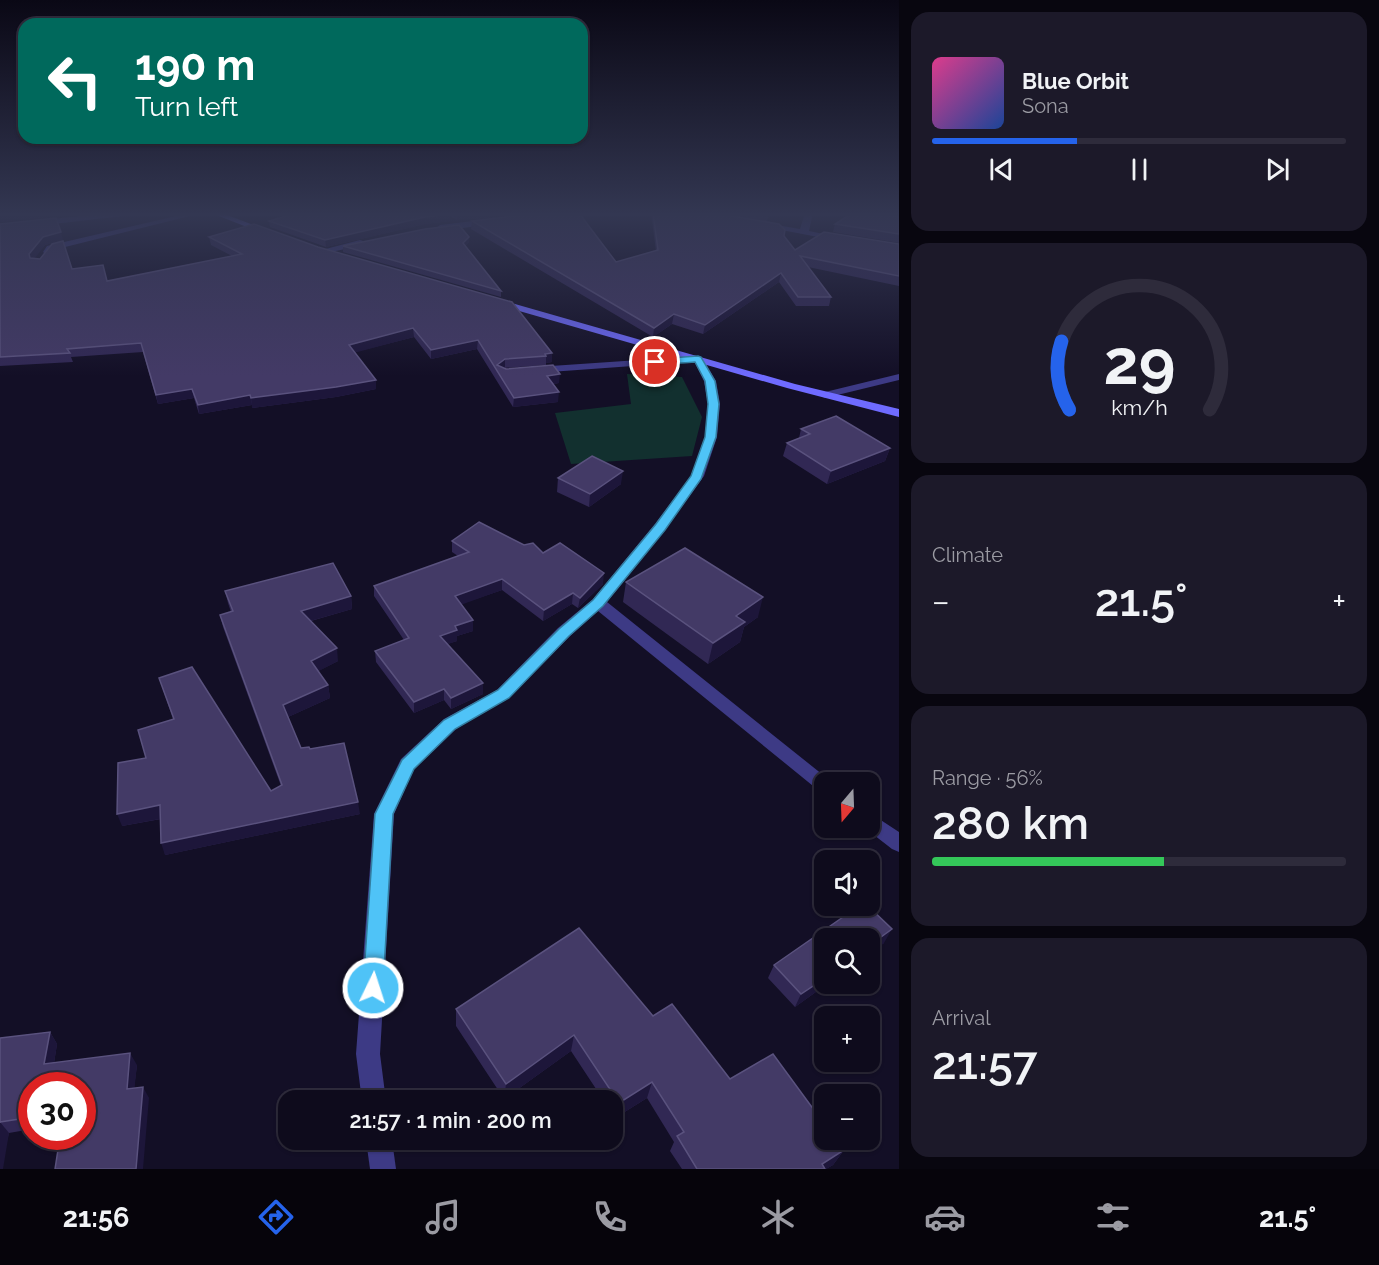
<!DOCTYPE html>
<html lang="en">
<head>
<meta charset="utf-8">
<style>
  body { margin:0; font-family:Raleway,sans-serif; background:#1c1929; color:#f1f3f6; height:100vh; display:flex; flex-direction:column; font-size:22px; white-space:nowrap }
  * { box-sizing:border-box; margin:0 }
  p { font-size:20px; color:#9b9ba3 }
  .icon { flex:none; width:33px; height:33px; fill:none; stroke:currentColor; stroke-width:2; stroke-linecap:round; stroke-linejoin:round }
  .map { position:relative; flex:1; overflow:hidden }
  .side { display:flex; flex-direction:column; gap:12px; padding:12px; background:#08060f; width:480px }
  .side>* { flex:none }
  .top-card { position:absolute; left:18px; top:18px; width:570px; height:126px; border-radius:18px; box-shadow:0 2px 4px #0004,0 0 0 2px #2e2b3b; background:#00695c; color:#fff; overflow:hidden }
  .needle { width:39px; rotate:199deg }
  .tools { position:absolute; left:814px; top:772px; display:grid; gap:12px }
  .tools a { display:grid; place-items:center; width:66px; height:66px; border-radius:12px; background:#0e0b1c; box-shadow:0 2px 4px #0004,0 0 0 2px #2e2b3b; font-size:30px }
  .speed { position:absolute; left:18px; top:1072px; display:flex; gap:12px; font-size:30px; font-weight:700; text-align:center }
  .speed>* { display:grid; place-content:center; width:78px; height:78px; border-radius:50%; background:#0e0b1c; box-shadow:0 2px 4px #0004,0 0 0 2px #2e2b3b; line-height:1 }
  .speed .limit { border:9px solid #d22; background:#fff; color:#111 }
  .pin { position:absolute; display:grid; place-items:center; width:51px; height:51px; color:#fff; margin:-26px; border:3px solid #fff; border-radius:50%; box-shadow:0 2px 6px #0007 }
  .me { position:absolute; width:66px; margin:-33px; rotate:4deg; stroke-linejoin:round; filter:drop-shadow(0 0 4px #0008) }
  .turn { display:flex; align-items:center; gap:21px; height:126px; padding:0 18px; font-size:27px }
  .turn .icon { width:78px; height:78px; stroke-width:2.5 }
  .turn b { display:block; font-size:42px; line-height:51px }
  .big { font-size:45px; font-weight:600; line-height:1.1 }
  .side .widget { flex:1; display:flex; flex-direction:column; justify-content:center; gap:9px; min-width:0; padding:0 21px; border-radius:18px; background:#1c1929 }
  .side .dial { align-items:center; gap:0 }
  .dial svg { height:156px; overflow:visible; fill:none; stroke:#2e2b3b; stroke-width:7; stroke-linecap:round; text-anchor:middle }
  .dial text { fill:#f1f3f6; stroke:none }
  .song { display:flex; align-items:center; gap:18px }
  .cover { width:72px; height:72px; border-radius:9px; background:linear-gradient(135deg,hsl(330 70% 55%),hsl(220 70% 35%)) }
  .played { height:6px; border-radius:3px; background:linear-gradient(90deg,#2563eb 35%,#2e2b3b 35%) }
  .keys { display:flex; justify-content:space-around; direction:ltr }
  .heat { display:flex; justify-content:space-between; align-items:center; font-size:33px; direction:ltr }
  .charge { height:9px; border-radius:4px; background:linear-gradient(90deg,#34c759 56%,#2e2b3b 0) }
  .trip { position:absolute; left:278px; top:1090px; width:345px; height:60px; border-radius:18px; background:#0e0b1c; box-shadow:0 2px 4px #0004,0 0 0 2px #2e2b3b; font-weight:600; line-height:60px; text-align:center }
  .menu { display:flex; height:96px; justify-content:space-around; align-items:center; background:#06040b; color:#9b9ba3 }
  .menu .icon { width:42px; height:42px }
  .menu .on { color:#2563eb }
  .menu b { font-size:27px; color:#f1f3f6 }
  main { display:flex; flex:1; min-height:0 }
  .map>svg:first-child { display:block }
</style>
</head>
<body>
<main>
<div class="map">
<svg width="899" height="1169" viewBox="0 0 899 1169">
  <rect width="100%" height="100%" fill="#130f26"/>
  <path fill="#12302f" d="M 627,374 L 682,377 L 702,417 L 692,456 L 571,464 L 555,413 L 631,404 Z"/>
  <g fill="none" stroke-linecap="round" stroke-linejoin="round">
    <g fill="#3d3a85" fill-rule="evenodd">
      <path d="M 189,213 L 202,213 L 53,250 L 47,255 L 43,252 L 47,246 Z"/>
      <path d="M 698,356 L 703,359 L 702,361 L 536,373 L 530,370 L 536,367 Z"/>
    </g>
    <g fill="#3d3a85" fill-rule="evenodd">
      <path d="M 111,213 L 136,213 L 132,215 L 0,230 L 0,224 Z"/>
      <path d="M 805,213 L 813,213 L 809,231 L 843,238 L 839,241 L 761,226 L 765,223 L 800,229 Z"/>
      <path d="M 490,219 L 494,222 L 493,224 L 440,231 L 436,228 L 440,225 Z"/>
      <path d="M 360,240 L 363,241 L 363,245 L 322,254 L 318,251 Z"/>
      <path d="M 698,356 L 702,357 L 716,381 L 720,404 L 717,437 L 704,476 L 665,530 L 607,602 L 833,783 L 825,783 L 825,793 L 818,790 L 598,611 L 570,636 L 509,698 L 456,729 L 414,769 L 394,814 L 380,1054 L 386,1101 L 362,1101 L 356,1054 L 374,814 L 401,759 L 444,719 L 497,690 L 558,628 L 593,599 L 655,524 L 691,476 L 705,437 L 708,404 L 704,381 L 693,359 Z"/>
      <path d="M 899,374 L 899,380 L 825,398 L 819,395 L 821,393 Z"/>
      <path d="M 870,813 L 899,832 L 899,852 L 892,849 L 865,828 L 870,828 Z"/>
      <path d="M 366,1140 L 392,1140 L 396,1169 L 370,1169 Z"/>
    </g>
    <g fill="#6f6bff" fill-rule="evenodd">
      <path d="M 211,213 L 222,213 L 272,232 L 265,234 Z"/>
      <path d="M 495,300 L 501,300 L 795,384 L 899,409 L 899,417 L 787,388 L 495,304 Z"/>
    </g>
  </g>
  <g fill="#312854">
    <path d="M 296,213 L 579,213 L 616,262 L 656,251 L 651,213 L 759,213 L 769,214 L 767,222 L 784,236 L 795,250 L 899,244 L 899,286 L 808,267 L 831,297 L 829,306 L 796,306 L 779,282 L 703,334 L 672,324 L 653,337 L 471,229 L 472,221 L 522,215 L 457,220 L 450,216 L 450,221 L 425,224 L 326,247 L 270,227 L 269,221 Z"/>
    <path d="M 899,217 L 899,243 L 833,232 L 835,224 Z"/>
    <path d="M 0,224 L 63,240 L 45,245 L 34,258 L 72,269 L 107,281 L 232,256 L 211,245 L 209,237 L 318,247 L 512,302 L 552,362 L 546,363 L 546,365 L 504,368 L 559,383 L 553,384 L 558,402 L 513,407 L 477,349 L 431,359 L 414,337 L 355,352 L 376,389 L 336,397 L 252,408 L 252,405 L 199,414 L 194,398 L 158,404 L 143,352 L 71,357 L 73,362 L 0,366 Z"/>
    <path d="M 469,242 L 465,246 L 501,291 L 501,297 L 343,252 L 343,246 Z"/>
    <path d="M 801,429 L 890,448 L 885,461 L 827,484 L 783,456 L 787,443 L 799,438 Z"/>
    <path d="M 558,478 L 621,484 L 589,507 L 557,492 Z"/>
    <path d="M 452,541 L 524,545 L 543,553 L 603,584 L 578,608 L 572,604 L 543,621 L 502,590 L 461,604 L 473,620 L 473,631 L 457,636 L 457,641 L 447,644 L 483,683 L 483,694 L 451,709 L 444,700 L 414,713 L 376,662 L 375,651 L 404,640 L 374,596 L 374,586 L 458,556 L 452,552 Z"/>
    <path d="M 626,582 L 758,617 L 744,627 L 740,642 L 708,664 L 623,602 Z"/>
    <path d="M 225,591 L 351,596 L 352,609 L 311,621 L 338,661 L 318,671 L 328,685 L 330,698 L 288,717 L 301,748 L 310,749 L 360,814 L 165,855 L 161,819 L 122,826 L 146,758 L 173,719 L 159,678 L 271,791 L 281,786 L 223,627 L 220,615 L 231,612 L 228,603 Z"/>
    <path d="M 884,943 L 825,984 L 827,984 L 795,1007 L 768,978 L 774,965 Z"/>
    <path d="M 456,1009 L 653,1016 L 730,1079 L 844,1150 L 833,1165 L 826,1169 L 682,1169 L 670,1151 L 674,1142 L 647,1098 L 615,1118 L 612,1114 L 612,1101 L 604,1101 L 571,1051 L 504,1099 L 456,1026 Z"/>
    <path d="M 50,1032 L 57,1044 L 54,1063 L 137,1065 L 134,1088 L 149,1098 L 82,1086 L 32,1086 L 32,1129 L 9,1133 L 0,1169 L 0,1038 Z"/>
  </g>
  <g fill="#1d163a">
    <path d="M 16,213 L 92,213 L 0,222 L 0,214 Z"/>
    <path d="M 468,213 L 548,213 L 457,220 L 457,214 Z"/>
    <path d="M 450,214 L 450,221 L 425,224 L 326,247 L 325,240 L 425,217 Z"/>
    <path d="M 61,232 L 63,240 L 45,245 L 31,263 L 29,254 L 43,237 Z"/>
    <path d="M 469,237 L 469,242 L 463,248 L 463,243 Z"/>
    <path d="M 781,273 L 779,282 L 703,334 L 705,325 Z"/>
    <path d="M 674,314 L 672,324 L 653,337 L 654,328 Z"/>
    <path d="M 413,328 L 414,337 L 350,354 L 349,345 Z"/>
    <path d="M 478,340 L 477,349 L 431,359 L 431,350 Z"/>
    <path d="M 552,353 L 552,362 L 546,363 L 546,356 L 545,354 Z"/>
    <path d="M 505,359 L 505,368 L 498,373 L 497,365 Z"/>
    <path d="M 560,374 L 559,383 L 547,385 L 547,376 Z"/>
    <path d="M 376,380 L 376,389 L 336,397 L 252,408 L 251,398 Z"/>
    <path d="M 192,389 L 194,398 L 158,404 L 156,395 Z"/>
    <path d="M 559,392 L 558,402 L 513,407 L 514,398 Z"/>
    <path d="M 250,395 L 252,405 L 199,414 L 198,405 Z"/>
    <path d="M 890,448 L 885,461 L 827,484 L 831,471 Z"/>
    <path d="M 623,471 L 621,484 L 589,507 L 590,494 Z"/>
    <path d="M 604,573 L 603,584 L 578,608 L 580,598 Z"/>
    <path d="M 502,579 L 502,590 L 455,607 L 455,596 Z"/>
    <path d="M 573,593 L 572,604 L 543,621 L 544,610 Z"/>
    <path d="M 351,596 L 352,609 L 303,623 L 301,611 Z"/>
    <path d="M 763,597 L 758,617 L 744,627 L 740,642 L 708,664 L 713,643 L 736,616 Z"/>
    <path d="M 473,620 L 473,631 L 457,636 L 457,641 L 440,647 L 440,636 L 455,626 Z"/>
    <path d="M 337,648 L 338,661 L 313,674 L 311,661 Z"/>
    <path d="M 483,683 L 483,694 L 451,709 L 451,698 Z"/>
    <path d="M 328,685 L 330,698 L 286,718 L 283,705 Z"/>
    <path d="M 444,689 L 444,700 L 414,713 L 414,702 Z"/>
    <path d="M 358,802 L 360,814 L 165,855 L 161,843 Z"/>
    <path d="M 160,805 L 165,818 L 122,826 L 117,814 Z"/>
    <path d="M 892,929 L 884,943 L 870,953 L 870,945 Z"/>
    <path d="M 825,978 L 825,984 L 827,984 L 795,1007 L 801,994 Z"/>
    <path d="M 50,1032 L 57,1044 L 52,1076 L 44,1064 Z"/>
    <path d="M 574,1035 L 571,1051 L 504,1099 L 506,1084 Z"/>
    <path d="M 130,1053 L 137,1065 L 133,1101 L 127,1089 Z"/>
    <path d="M 652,1082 L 647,1098 L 615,1118 L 619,1103 Z"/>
    <path d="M 143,1087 L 149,1098 L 143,1169 L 136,1169 Z"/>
    <path d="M 0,1122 L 9,1133 L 3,1169 L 0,1169 Z"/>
    <path d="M 844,1150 L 833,1165 L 826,1169 L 818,1169 L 822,1164 Z"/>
  </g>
  <g fill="#433a66" stroke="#5a527e" stroke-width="1.5">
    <path d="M 0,213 L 16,213 L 0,214 Z"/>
    <path d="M 296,213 L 449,213 L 450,214 L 425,217 L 325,240 L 269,221 Z"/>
    <path d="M 541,213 L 579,213 L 616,262 L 658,250 L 653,213 L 714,213 L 779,224 L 785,230 L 784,236 L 795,250 L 824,232 L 899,244 L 899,276 L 800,256 L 831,297 L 798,297 L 781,273 L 705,325 L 674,314 L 654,328 L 472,221 Z"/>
    <path d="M 852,213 L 873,213 L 899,217 L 899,234 L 835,224 Z"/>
    <path d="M 56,218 L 61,232 L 43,237 L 29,254 L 30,258 L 40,259 L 52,244 L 63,241 L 72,269 L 103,265 L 107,281 L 242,254 L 209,237 L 254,224 L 318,247 L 512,302 L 552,353 L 545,354 L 546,356 L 505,359 L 497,365 L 506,369 L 553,365 L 560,374 L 547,376 L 559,392 L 514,398 L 478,340 L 431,350 L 413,328 L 349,345 L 376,380 L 336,387 L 251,398 L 250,395 L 198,405 L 192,389 L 156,395 L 141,343 L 67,349 L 70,353 L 0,357 L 0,224 Z"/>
    <path d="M 459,225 L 469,237 L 463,243 L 501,291 L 343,246 L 425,229 Z"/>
    <path d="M 836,416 L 890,448 L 831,471 L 787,443 L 810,434 L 801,429 Z"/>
    <path d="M 592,456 L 623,471 L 590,494 L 558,478 Z"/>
    <path d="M 479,522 L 524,545 L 533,543 L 543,553 L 560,543 L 604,573 L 580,598 L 573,593 L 544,610 L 502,579 L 455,596 L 473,620 L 455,626 L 457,630 L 440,636 L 483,683 L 451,698 L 444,689 L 414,702 L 375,651 L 409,638 L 374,586 L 469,552 L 452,541 Z"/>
    <path d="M 685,548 L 763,597 L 736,616 L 745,622 L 713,643 L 626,582 Z"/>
    <path d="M 333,563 L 351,596 L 301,611 L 337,648 L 311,661 L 328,685 L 283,705 L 301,748 L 309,747 L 310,749 L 344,743 L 358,802 L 161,843 L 160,805 L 117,814 L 118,763 L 146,758 L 138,730 L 174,719 L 159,678 L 192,667 L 271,791 L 282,785 L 220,615 L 233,611 L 225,591 Z"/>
    <path d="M 859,906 L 868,906 L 892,929 L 870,945 L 870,939 L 825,939 L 825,978 L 801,994 L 774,965 Z"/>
    <path d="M 579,928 L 653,1016 L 672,1004 L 730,1079 L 773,1054 L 825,1125 L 825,1140 L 836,1140 L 844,1150 L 822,1164 L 825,1169 L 697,1169 L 677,1136 L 684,1132 L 652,1082 L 619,1103 L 574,1035 L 506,1084 L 456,1009 Z"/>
    <path d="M 50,1032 L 44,1064 L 130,1053 L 127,1089 L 143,1087 L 136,1169 L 55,1169 L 60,1137 L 82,1137 L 82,1086 L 32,1086 L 32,1117 L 0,1122 L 0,1123 L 0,1038 Z"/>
  </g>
  <linearGradient id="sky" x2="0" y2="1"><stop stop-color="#0a0815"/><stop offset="0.57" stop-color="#333752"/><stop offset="1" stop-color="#333752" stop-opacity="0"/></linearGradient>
  <rect width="899" height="376" fill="url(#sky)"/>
  <path fill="#4fc3f7" stroke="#337fa1" stroke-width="1.5" d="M 698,356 L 701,357 L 715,381 L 719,404 L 716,437 L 701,479 L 665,530 L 603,606 L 569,636 L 509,698 L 455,729 L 414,769 L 393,814 L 383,988 L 380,996 L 373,998 L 366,996 L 363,988 L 375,814 L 402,760 L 444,720 L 498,690 L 559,629 L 593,600 L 656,524 L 691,476 L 705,437 L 708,404 L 705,381 L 695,362 L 655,365 L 650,362 L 655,359 Z"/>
</svg>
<div class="tools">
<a><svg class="needle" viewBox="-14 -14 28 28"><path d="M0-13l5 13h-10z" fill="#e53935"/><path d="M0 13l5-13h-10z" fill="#9b9ba3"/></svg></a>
<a><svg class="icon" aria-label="sound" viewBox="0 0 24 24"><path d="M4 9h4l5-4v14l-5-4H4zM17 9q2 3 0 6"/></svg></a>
<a><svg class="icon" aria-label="search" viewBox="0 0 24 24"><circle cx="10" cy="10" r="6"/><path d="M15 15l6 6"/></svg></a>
<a>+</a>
<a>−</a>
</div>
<div class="speed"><div class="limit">30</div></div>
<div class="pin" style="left:655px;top:362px;background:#d93025"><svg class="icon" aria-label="arrive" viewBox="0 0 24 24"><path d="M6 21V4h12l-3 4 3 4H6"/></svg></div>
<svg class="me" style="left:373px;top:988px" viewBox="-20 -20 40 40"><circle r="17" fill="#4fc3f7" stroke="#fff" stroke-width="3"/><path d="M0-11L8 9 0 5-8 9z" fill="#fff"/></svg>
<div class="trip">21:57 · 1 min · 200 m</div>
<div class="top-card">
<div class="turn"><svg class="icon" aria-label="left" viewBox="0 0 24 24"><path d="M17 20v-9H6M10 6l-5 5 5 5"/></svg><div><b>190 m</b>Turn left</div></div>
</div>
</div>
<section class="side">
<div class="widget">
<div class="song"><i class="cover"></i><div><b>Blue Orbit</b><p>Sona</p></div></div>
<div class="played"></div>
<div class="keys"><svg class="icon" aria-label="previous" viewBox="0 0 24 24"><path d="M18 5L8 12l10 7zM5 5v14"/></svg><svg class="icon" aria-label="pause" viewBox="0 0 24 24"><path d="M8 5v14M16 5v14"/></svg><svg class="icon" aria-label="next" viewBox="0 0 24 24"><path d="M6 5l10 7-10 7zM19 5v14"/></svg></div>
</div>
<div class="widget dial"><svg viewBox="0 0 100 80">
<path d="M14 69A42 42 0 1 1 86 69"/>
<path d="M14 69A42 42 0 0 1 10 34" stroke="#2563eb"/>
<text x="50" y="56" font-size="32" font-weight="700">29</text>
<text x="50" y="72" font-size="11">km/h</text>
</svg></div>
<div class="widget"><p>Climate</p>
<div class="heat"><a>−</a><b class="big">21.5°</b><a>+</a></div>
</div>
<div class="widget"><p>Range · 56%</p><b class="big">280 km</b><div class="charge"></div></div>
<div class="widget"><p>Arrival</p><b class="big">21:57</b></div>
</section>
</main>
<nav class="menu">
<b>21:56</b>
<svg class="icon on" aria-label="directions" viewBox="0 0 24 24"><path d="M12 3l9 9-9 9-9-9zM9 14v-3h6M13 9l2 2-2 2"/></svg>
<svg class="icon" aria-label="music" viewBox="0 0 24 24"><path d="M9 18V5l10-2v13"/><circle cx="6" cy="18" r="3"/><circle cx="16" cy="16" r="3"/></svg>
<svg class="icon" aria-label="phone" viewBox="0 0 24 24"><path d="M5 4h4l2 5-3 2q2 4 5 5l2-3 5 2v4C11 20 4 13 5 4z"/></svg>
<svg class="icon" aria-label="climate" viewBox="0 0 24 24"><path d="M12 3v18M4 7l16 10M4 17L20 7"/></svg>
<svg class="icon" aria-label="car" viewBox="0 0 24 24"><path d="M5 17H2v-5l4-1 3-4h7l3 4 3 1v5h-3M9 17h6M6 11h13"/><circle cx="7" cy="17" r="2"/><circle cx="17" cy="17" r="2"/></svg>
<svg class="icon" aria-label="filters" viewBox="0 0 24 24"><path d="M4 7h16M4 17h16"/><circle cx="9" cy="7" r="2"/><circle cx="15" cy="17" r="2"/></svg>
<b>21.5°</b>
</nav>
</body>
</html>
